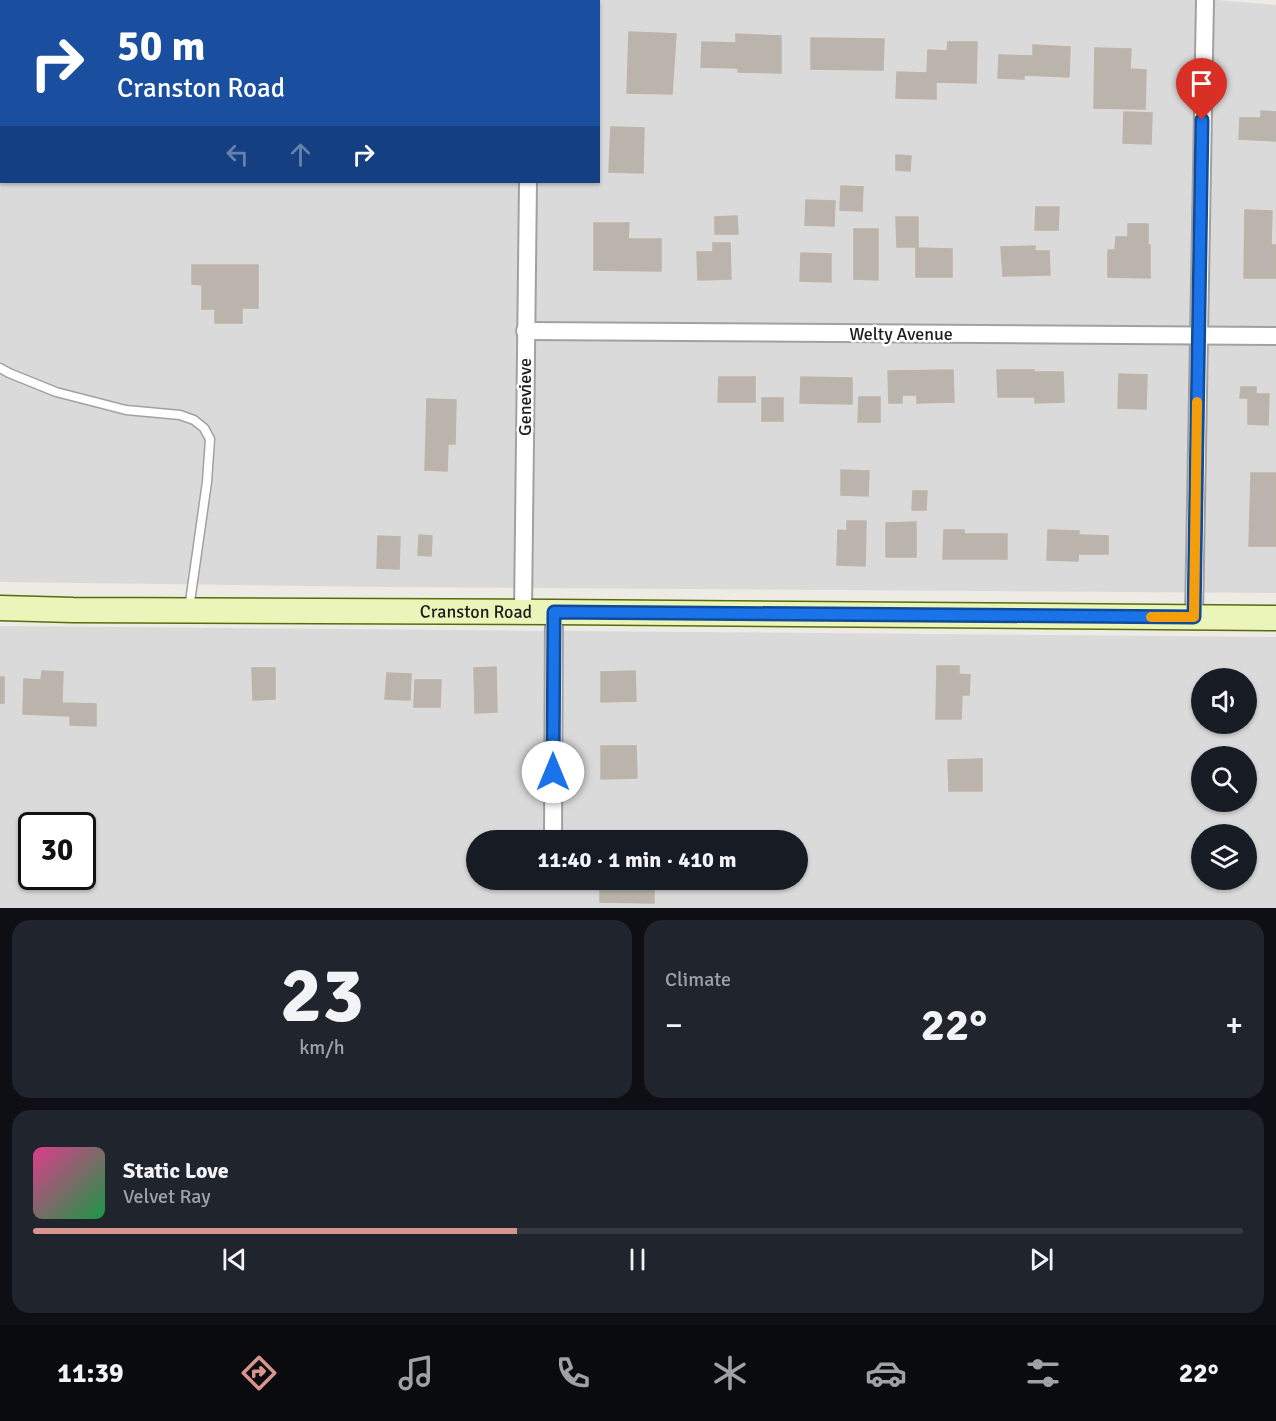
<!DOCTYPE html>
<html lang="en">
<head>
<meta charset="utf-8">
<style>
  body { margin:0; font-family:Signika,sans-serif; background:#20242c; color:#f1f3f6; height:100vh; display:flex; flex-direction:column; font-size:22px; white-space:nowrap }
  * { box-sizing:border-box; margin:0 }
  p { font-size:20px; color:#9ea1a6 }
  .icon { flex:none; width:33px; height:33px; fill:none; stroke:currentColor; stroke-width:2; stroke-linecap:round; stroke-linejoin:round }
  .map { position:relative; height:908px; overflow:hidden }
  .sheet { display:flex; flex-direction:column; gap:12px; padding:12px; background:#0d0f14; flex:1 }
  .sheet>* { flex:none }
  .guide { position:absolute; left:0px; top:0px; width:600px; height:183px; box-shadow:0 2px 4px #0004; background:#1a4fa0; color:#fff; overflow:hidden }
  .controls { position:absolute; left:1191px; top:668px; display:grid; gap:12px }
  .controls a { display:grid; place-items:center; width:66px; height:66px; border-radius:50%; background:#171b24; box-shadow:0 2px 4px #0004; font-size:30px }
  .speed { position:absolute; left:18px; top:812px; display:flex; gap:12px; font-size:30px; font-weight:700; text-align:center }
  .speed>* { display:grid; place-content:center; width:78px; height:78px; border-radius:50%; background:#171b24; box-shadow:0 2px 4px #0004; line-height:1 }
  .speed .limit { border:3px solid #111; border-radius:9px; background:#fff; color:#111 }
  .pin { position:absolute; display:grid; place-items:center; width:51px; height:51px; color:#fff; margin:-62px -26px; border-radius:50% 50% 50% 0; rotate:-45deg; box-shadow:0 0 6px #0007 }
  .pin .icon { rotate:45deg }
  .me { position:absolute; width:66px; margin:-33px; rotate:0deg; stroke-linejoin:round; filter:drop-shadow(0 0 4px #0008) }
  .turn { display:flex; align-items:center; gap:21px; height:126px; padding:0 18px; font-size:27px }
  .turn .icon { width:78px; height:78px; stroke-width:2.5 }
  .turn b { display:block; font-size:42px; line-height:51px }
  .lanes { display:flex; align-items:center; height:57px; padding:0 18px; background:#0003; justify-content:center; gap:30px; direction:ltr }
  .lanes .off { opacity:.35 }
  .big { font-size:45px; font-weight:700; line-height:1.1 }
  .sheet .widget { flex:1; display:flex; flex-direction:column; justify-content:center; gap:9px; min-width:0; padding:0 21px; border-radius:18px; background:#20242c }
  .sheet .dial { align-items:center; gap:0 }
  .dial b { font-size:78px; line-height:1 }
  .song { display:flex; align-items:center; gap:18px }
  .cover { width:72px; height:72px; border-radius:9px; background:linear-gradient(135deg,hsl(330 70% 55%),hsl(140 70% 35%)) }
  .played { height:6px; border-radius:3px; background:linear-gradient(90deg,#d9948e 40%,#363941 40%) }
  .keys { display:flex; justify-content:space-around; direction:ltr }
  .heat { display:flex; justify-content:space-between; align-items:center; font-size:33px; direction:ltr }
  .sheet .tiles { flex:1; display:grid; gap:12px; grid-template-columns:1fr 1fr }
  .widget:last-child { grid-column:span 2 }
  .trip { position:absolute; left:466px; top:830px; width:342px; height:60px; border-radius:30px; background:#171b24; box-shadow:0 2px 4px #0004; font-weight:700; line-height:60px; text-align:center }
  .tabs { display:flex; height:96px; justify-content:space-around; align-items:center; background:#090b0e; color:#9ea1a6 }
  .tabs .icon { width:42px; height:42px }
  .tabs .current { color:#d9948e }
  .tabs b { font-size:27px; color:#f1f3f6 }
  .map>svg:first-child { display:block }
</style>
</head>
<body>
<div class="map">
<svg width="1276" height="908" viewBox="0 0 1276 908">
  <rect width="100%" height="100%" fill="#eeebe4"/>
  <g fill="#dbdada" fill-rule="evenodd">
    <path d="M 0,0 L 1217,0 L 1276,5 L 1276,593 L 384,587 L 0,582 ZM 2,2 L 598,2 L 598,182 L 2,182 Z"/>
    <path d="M 0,626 L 1276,637 L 1276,908 L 0,908 ZM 1202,678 L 1246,678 L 1246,723 L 1202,723 ZM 1202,756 L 1246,756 L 1246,801 L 1202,801 ZM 32,825 L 82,825 L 82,876 L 32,876 ZM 1202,834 L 1246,834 L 1246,879 L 1202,879 ZM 477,840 L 798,840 L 798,879 L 477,879 Z"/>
  </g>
  <g fill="#bab4ad" stroke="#beb4a7" stroke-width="1.5">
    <path d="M 629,32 L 676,34 L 672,94 L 627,93 Z"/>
    <path d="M 736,34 L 781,36 L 781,73 L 738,72 L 738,68 L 701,67 L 702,42 L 736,43 Z"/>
    <path d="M 811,38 L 884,39 L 883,70 L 811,69 Z"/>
    <path d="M 948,42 L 977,42 L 976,83 L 936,82 L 936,99 L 896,98 L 897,72 L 927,73 L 928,50 L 947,51 Z"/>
    <path d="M 1033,45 L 1070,47 L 1069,77 L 1024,75 L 1024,79 L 998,78 L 999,55 L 1033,56 Z"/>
    <path d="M 1095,48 L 1131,49 L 1130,69 L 1146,70 L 1145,109 L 1094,108 Z"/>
    <path d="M 1261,111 L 1276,112 L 1276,141 L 1239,139 L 1240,118 L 1261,118 Z"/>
    <path d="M 1124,112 L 1152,113 L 1151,144 L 1123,143 Z"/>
    <path d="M 611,127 L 644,128 L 643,173 L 609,172 Z"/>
    <path d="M 896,155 L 911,156 L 910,171 L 896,170 Z"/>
    <path d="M 841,186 L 863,187 L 862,211 L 840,210 Z"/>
    <path d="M 806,200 L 835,201 L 834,226 L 805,225 Z"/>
    <path d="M 1036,207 L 1059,207 L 1058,230 L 1035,230 Z"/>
    <path d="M 1245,210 L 1272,211 L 1271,245 L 1276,245 L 1276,278 L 1244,278 Z"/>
    <path d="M 737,216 L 738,234 L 715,234 L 715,217 Z"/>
    <path d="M 896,217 L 918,217 L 918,247 L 897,247 Z"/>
    <path d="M 594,223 L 629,223 L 628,239 L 661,239 L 661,271 L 594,270 Z"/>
    <path d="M 1128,224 L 1148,224 L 1148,245 L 1150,245 L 1150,278 L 1108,277 L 1108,250 L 1115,250 L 1116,237 L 1128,237 Z"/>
    <path d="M 854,229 L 878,229 L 878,280 L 854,279 Z"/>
    <path d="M 713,243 L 730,243 L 731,279 L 698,280 L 697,252 L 713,252 Z"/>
    <path d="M 1035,246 L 1035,251 L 1049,251 L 1050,275 L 1003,276 L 1001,247 Z"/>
    <path d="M 916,248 L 952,249 L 952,277 L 916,277 Z"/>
    <path d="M 801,253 L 831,254 L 831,282 L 800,281 Z"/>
    <path d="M 192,265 L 258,265 L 258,308 L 242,308 L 242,323 L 215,323 L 215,309 L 202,309 L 202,285 L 192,284 Z"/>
    <path d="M 953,370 L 954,402 L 917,403 L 917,395 L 902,395 L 902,403 L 889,403 L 888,371 Z"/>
    <path d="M 997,370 L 1034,370 L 1034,372 L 1063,372 L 1064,402 L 1035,403 L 1035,397 L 998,397 Z"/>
    <path d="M 1119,374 L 1147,375 L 1146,409 L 1118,408 Z"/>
    <path d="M 719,377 L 755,377 L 755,402 L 718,402 Z"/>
    <path d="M 801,377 L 852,378 L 852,404 L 800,403 Z"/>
    <path d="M 1241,387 L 1256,387 L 1256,394 L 1269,394 L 1268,425 L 1248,424 L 1248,398 L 1240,398 Z"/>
    <path d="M 859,397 L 880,397 L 880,422 L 858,422 Z"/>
    <rect x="762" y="398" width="21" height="23"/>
    <path d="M 427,399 L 456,400 L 455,444 L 448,444 L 447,471 L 425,470 Z"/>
    <path d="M 841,470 L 869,471 L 868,496 L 841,495 Z"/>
    <path d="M 1251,473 L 1276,473 L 1276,546 L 1249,546 Z"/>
    <path d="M 913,491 L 927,491 L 926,510 L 912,510 Z"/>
    <path d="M 847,521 L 866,521 L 865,566 L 837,565 L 838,530 L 847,531 Z"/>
    <path d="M 916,522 L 916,557 L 886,557 L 886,523 Z"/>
    <path d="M 944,530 L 964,530 L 964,534 L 1007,534 L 1007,559 L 943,559 Z"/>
    <path d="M 1048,530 L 1079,531 L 1078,561 L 1047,560 Z"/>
    <path d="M 419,535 L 432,536 L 431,556 L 418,555 Z"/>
    <path d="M 1080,535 L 1108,536 L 1108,554 L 1079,554 Z"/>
    <path d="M 378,536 L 400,537 L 399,569 L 377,568 Z"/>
    <path d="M 937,666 L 959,666 L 959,674 L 970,675 L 969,695 L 962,695 L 961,719 L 936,719 Z"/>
    <path d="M 496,667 L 497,712 L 475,713 L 474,668 Z"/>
    <path d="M 252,668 L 275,668 L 275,699 L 253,700 Z"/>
    <path d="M 42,671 L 63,672 L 62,703 L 96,704 L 96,726 L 70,725 L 70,716 L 23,714 L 24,679 L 41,680 Z"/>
    <path d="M 635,671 L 636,701 L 601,702 L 601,672 Z"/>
    <path d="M 387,673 L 411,674 L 410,700 L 385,699 Z"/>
    <rect x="0" y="677" width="4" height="26"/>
    <path d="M 415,680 L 441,680 L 440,707 L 414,707 Z"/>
    <path d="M 601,746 L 636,746 L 637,778 L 601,779 Z"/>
    <path d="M 982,759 L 982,791 L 949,791 L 948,760 Z"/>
    <path d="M 600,879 L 654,879 L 654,903 L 600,902 Z"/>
  </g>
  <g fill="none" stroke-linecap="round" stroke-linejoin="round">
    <defs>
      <path id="lane" d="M 0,368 L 9,373 L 56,392 L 126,410 L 180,415 L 194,420 L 204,428 L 210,439 L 207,482 L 189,609"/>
      <g id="street">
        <path d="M 185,2 L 186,0"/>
        <path d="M 533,2 L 533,0"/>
        <path d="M 0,68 L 2,68"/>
        <path d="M 525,331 L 1276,336"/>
        <path d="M 523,612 L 528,182"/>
        <path d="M 1194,617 L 1205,0"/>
        <path d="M 553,840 L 554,612"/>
      </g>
      <g id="secondary">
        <path id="s1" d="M 0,608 L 73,610 L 554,612 L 1276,618"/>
      </g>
    </defs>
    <use href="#lane" stroke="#a1a1a1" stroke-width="11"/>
    <use href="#street" stroke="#a1a1a1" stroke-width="20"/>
    <use href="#secondary" stroke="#576c0c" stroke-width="27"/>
    <use href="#lane" stroke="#fff" stroke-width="8"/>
    <use href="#street" stroke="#fff" stroke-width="16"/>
    <use href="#secondary" stroke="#ebf5ba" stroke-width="24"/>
  </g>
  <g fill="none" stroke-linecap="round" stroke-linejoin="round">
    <defs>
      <path id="route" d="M 553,772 L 554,612 L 1194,617 L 1202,120"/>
    </defs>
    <use href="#route" stroke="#114b97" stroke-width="15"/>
    <use href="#route" stroke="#1a73e8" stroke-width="10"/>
    <path stroke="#f59e0b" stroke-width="10" d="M 1151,617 L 1194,617 L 1197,402"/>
  </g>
  <g text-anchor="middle" stroke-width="5" stroke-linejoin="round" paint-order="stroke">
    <g font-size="18" fill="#1d1d1d" stroke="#fff">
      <text x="901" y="340">Welty Avenue</text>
      <text transform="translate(525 397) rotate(-90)" y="6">Genevieve</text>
      <text dy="6" stroke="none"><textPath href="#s1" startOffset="476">Cranston Road</textPath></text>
    </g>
  </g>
</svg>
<div class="controls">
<a><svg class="icon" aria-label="sound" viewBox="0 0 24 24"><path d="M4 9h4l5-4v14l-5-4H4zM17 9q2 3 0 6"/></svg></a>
<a><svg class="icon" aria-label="search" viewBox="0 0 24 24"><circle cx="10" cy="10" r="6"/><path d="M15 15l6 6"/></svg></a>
<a><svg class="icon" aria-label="layers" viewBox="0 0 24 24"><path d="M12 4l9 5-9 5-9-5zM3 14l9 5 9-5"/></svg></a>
</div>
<div class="speed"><div class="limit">30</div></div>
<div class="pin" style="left:1202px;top:120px;background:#d93025"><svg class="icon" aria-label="arrive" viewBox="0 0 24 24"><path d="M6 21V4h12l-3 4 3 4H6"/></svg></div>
<svg class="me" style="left:553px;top:772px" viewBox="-20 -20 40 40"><circle r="19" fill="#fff"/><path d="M0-13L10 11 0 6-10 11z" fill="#1a73e8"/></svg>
<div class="trip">11:40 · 1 min · 410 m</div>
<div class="guide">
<div class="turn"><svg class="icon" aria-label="right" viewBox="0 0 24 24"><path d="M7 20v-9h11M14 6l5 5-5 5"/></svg><div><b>50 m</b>Cranston Road</div></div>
<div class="lanes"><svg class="icon off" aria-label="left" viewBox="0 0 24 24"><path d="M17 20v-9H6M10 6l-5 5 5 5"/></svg><svg class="icon off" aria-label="ahead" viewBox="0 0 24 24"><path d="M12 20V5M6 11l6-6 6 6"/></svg><svg class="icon" aria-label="right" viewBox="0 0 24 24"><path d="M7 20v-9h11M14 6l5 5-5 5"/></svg></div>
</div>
</div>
<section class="sheet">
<div class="tiles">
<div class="widget dial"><b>23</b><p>km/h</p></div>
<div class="widget"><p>Climate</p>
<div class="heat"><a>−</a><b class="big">22°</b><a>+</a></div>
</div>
<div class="widget">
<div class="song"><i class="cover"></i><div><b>Static Love</b><p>Velvet Ray</p></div></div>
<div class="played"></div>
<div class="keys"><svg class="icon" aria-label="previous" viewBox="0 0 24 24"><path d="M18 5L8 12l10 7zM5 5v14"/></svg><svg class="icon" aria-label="pause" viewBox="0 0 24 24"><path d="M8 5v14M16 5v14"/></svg><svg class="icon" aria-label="next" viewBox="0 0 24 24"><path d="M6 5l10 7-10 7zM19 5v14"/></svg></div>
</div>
</div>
</section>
<nav class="tabs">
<b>11:39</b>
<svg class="icon current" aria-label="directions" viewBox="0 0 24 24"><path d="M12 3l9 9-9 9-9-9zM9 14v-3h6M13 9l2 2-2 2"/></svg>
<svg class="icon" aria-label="music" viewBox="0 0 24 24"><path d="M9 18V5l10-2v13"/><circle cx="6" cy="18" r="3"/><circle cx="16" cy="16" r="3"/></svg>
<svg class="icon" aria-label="phone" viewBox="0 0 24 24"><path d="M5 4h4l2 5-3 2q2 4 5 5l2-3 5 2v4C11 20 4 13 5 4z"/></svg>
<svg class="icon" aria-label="climate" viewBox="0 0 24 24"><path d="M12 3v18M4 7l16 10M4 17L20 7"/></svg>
<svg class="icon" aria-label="car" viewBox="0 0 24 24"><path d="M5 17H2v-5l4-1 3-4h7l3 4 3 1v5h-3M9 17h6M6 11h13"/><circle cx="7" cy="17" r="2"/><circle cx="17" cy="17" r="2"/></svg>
<svg class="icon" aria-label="filters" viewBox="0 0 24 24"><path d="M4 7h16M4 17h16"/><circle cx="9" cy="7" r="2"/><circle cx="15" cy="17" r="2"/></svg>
<b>22°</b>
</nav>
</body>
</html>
